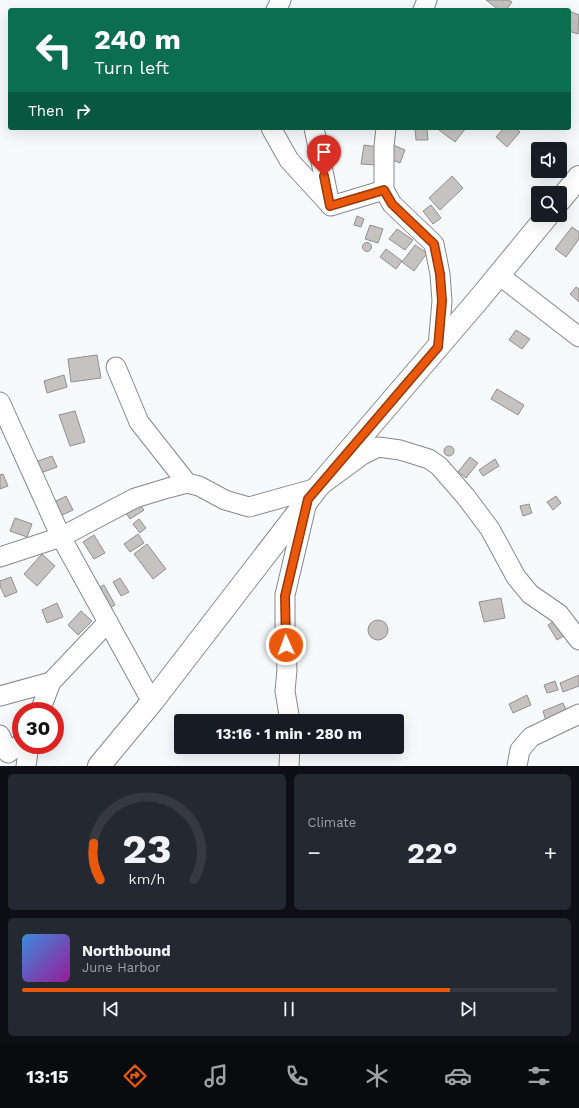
<!DOCTYPE html>
<html lang="en">
<head>
<meta charset="utf-8">
<style>
  body { margin:0; font-family:"Work Sans",sans-serif; background:#242831; color:#f1f3f6; height:100vh; display:flex; flex-direction:column; font-size:15px; white-space:nowrap }
  * { box-sizing:border-box; margin:0 }
  p { font-size:13px; color:#9ea1a6 }
  .icon { flex:none; width:22px; height:22px; fill:none; stroke:currentColor; stroke-width:2; stroke-linecap:round; stroke-linejoin:round }
  .map { position:relative; height:766px; overflow:hidden }
  .panel { display:flex; flex-direction:column; gap:8px; padding:8px; background:#0d0f14; flex:1 }
  .panel>* { flex:none }
  .hud { position:absolute; left:8px; top:8px; width:563px; height:122px; border-radius:4px; box-shadow:0 4px 16px #0002; background:#0b6e4f; color:#fff; overflow:hidden }
  .tools { position:absolute; left:531px; top:142px; display:grid; gap:8px }
  .tools a { display:grid; place-items:center; width:36px; height:36px; border-radius:4px; background:#171b24; box-shadow:0 4px 16px #0002; font-size:20px }
  .speed { position:absolute; left:12px; top:702px; display:flex; gap:8px; font-size:20px; font-weight:700; text-align:center }
  .speed>* { display:grid; place-content:center; width:52px; height:52px; border-radius:50%; background:#171b24; box-shadow:0 4px 16px #0002; line-height:1 }
  .speed .limit { border:6px solid #d22; background:#fff; color:#111 }
  .pin { position:absolute; display:grid; place-items:center; width:34px; height:34px; color:#fff; margin:-41px -17px; border-radius:50% 50% 50% 0; rotate:-45deg; box-shadow:0 0 4px #0007 }
  .pin .icon { rotate:45deg }
  .me { position:absolute; width:44px; margin:-22px; rotate:358deg; stroke-linejoin:round; filter:drop-shadow(0 0 3px #0008) }
  .turn { display:flex; align-items:center; gap:14px; height:84px; padding:0 20px; font-size:18px }
  .turn .icon { width:52px; height:52px; stroke-width:2.5 }
  .turn b { display:block; font-size:28px; line-height:34px }
  .then { display:flex; align-items:center; height:38px; padding:0 20px; background:#0003; gap:8px; font-size:15px }
  .big { font-size:30px; font-weight:700; line-height:1.1 }
  .panel .tile { flex:1; display:flex; flex-direction:column; justify-content:center; gap:6px; min-width:0; padding:0 14px; border-radius:6px; background:#242831 }
  .panel .dial { align-items:center; gap:0 }
  .dial svg { height:104px; overflow:visible; fill:none; stroke:#363941; stroke-width:7; stroke-linecap:round; text-anchor:middle }
  .dial text { fill:#f1f3f6; stroke:none }
  .song { display:flex; align-items:center; gap:12px }
  .cover { width:48px; height:48px; border-radius:6px; background:linear-gradient(135deg,hsl(210 70% 55%),hsl(300 70% 35%)) }
  .played { height:4px; border-radius:2px; background:linear-gradient(90deg,#ea580c 80%,#363941 80%) }
  .keys { display:flex; justify-content:space-around; direction:ltr }
  .heat { display:flex; justify-content:space-between; align-items:center; font-size:22px; direction:ltr }
  .panel .tiles { flex:1; display:grid; gap:8px; grid-template-columns:1fr 1fr }
  .tile:last-child { grid-column:span 2 }
  .trip { position:absolute; left:174px; top:714px; width:230px; height:40px; border-radius:4px; background:#171b24; box-shadow:0 4px 16px #0002; font-weight:700; line-height:40px; text-align:center }
  .tabs { display:flex; height:64px; justify-content:space-around; align-items:center; background:#090b0e; color:#9ea1a6 }
  .tabs .icon { width:28px; height:28px }
  .tabs .selected { color:#ea580c }
  .tabs b { font-size:18px; color:#f1f3f6 }
  .map>svg:first-child { display:block }
</style>
</head>
<body>
<div class="map">
<svg width="579" height="766" viewBox="0 0 579 766">
  <rect width="100%" height="100%" fill="#f7fafc"/>
  <g fill="#c6c2c1" stroke="#928f8d">
    <path d="M 486,0 L 509,0 L 512,2 L 506,10 L 499,10 Z"/>
    <path d="M 569,11 L 579,15 L 578,34 L 569,31 Z"/>
    <path d="M 415,128 L 427,128 L 428,140 L 416,140 Z"/>
    <path d="M 440,128 L 466,128 L 455,142 L 439,130 Z"/>
    <path d="M 504,128 L 515,128 L 520,132 L 507,147 L 496,137 Z"/>
    <path d="M 364,145 L 378,147 L 376,165 L 361,164 Z"/>
    <path d="M 393,145 L 405,150 L 400,163 L 388,158 Z"/>
    <path d="M 452,176 L 463,188 L 440,210 L 429,198 Z"/>
    <path d="M 431,205 L 441,218 L 433,224 L 423,211 Z"/>
    <path d="M 357,216 L 364,219 L 361,227 L 354,225 Z"/>
    <path d="M 370,225 L 383,229 L 378,243 L 365,239 Z"/>
    <path d="M 572,227 L 579,232 L 579,239 L 566,257 L 555,249 Z"/>
    <path d="M 397,229 L 413,240 L 405,250 L 389,239 Z"/>
    <circle cx="367" cy="247" r="4.5"/>
    <path d="M 415,245 L 427,253 L 414,271 L 402,262 Z"/>
    <path d="M 386,249 L 402,261 L 396,269 L 380,257 Z"/>
    <path d="M 576,287 L 579,289 L 579,302 L 570,294 Z"/>
    <path d="M 516,330 L 530,339 L 522,349 L 509,340 Z"/>
    <path d="M 97,355 L 101,378 L 71,382 L 68,359 Z"/>
    <path d="M 64,375 L 67,387 L 47,393 L 44,381 Z"/>
    <path d="M 497,389 L 524,405 L 518,415 L 491,399 Z"/>
    <path d="M 75,411 L 85,442 L 70,446 L 59,415 Z"/>
    <circle cx="449" cy="451" r="5"/>
    <path d="M 52,456 L 57,467 L 38,474 L 33,463 Z"/>
    <path d="M 470,457 L 478,463 L 466,478 L 458,472 Z"/>
    <path d="M 495,459 L 499,466 L 483,476 L 479,470 Z"/>
    <path d="M 3,474 L 8,486 L 0,489 L 0,475 Z"/>
    <path d="M 66,496 L 73,510 L 58,517 L 52,503 Z"/>
    <path d="M 556,496 L 561,503 L 553,510 L 547,502 Z"/>
    <path d="M 137,501 L 144,510 L 130,519 L 124,510 Z"/>
    <path d="M 529,504 L 532,513 L 523,516 L 520,506 Z"/>
    <path d="M 15,518 L 32,524 L 27,537 L 10,531 Z"/>
    <path d="M 139,519 L 146,528 L 140,533 L 133,524 Z"/>
    <path d="M 138,534 L 144,543 L 130,552 L 124,544 Z"/>
    <path d="M 94,535 L 105,553 L 94,559 L 83,542 Z"/>
    <path d="M 147,544 L 166,569 L 153,579 L 134,554 Z"/>
    <path d="M 42,554 L 55,566 L 37,586 L 24,574 Z"/>
    <path d="M 11,577 L 17,592 L 5,597 L 0,586 L 0,581 Z"/>
    <path d="M 120,578 L 129,592 L 121,596 L 113,582 Z"/>
    <path d="M 104,585 L 115,605 L 105,611 L 94,590 Z"/>
    <path d="M 501,598 L 505,618 L 484,622 L 479,602 Z"/>
    <path d="M 57,603 L 63,617 L 47,623 L 42,610 Z"/>
    <path d="M 81,611 L 92,621 L 78,635 L 68,625 Z"/>
    <path d="M 557,619 L 567,634 L 557,640 L 548,625 Z"/>
    <circle cx="378" cy="630" r="10"/>
    <path d="M 579,675 L 579,686 L 563,692 L 560,683 Z"/>
    <path d="M 555,681 L 558,690 L 547,693 L 544,685 Z"/>
    <path d="M 527,695 L 531,705 L 513,713 L 509,704 Z"/>
    <path d="M 563,703 L 567,712 L 546,721 L 543,711 Z"/>
  </g>
  <g fill="none" stroke-linecap="round" stroke-linejoin="round">
    <defs>
      <g id="minor">
        <path d="M 276,10 L 281,0"/>
        <path d="M 423,10 L 427,0"/>
        <path d="M 271,128 L 289,160 L 331,206 L 384,190"/>
        <path d="M 314,128 L 330,205"/>
        <path d="M 386,128 L 384,146 L 384,190 L 392,204 L 434,244 L 440,274 L 442,301 L 438,347"/>
        <path d="M 499,275 L 579,337"/>
        <path d="M 116,367 L 139,422 L 187,483"/>
        <path d="M 0,402 L 61,537 L 152,702"/>
        <path d="M 0,557 L 61,537 L 135,498 L 168,488 L 187,483 L 199,486 L 225,500 L 249,507 L 317,488 L 362,455 L 378,447 L 400,450 L 429,459 L 439,466 L 466,497 L 490,529 L 516,577 L 530,594 L 559,614 L 579,640"/>
        <path d="M 0,696 L 51,682"/>
        <path d="M 40,711 L 51,682 L 108,622"/>
        <path d="M 290,721 L 285,691 L 287,670 L 285,632 L 285,595 L 307,502"/>
        <path d="M 0,735 L 8,753 L 21,744"/>
        <path d="M 26,766 L 29,745"/>
        <path d="M 289,766 L 290,747"/>
        <path d="M 517,766 L 520,750 L 531,737 L 579,714"/>
      </g>
      <g id="major">
        <path d="M 560,200 L 579,177"/>
        <path d="M 99,766 L 152,702 L 317,488 L 479,299 L 548,215"/>
      </g>
    </defs>
    <use href="#minor" stroke="#86898b" stroke-width="21"/>
    <use href="#major" stroke="#86898b" stroke-width="24"/>
    <use href="#minor" stroke="#fff" stroke-width="19"/>
    <use href="#major" stroke="#fff" stroke-width="22"/>
  </g>
  <g fill="none" stroke-linecap="round" stroke-linejoin="round">
    <defs>
      <path id="route" d="M 286,645 L 285,596 L 308,499 L 438,347 L 442,301 L 440,274 L 434,244 L 392,204 L 384,190 L 330,206 L 324,176"/>
    </defs>
    <use href="#route" stroke="#983908" stroke-width="10"/>
    <use href="#route" stroke="#ea580c" stroke-width="7"/>
  </g>
</svg>
<div class="tools">
<a><svg class="icon" aria-label="sound" viewBox="0 0 24 24"><path d="M4 9h4l5-4v14l-5-4H4zM17 9q2 3 0 6"/></svg></a>
<a><svg class="icon" aria-label="search" viewBox="0 0 24 24"><circle cx="10" cy="10" r="6"/><path d="M15 15l6 6"/></svg></a>
</div>
<div class="speed"><div class="limit">30</div></div>
<div class="pin" style="left:324px;top:176px;background:#d93025"><svg class="icon" aria-label="arrive" viewBox="0 0 24 24"><path d="M6 21V4h12l-3 4 3 4H6"/></svg></div>
<svg class="me" style="left:286px;top:645px" viewBox="-20 -20 40 40"><circle r="17" fill="#ea580c" stroke="#fff" stroke-width="3"/><path d="M0-11L8 9 0 5-8 9z" fill="#fff"/></svg>
<div class="trip">13:16 · 1 min · 280 m</div>
<div class="hud">
<div class="turn"><svg class="icon" aria-label="left" viewBox="0 0 24 24"><path d="M17 20v-9H6M10 6l-5 5 5 5"/></svg><div><b>240 m</b>Turn left</div></div>
<div class="then">Then<svg class="icon" aria-label="right" viewBox="0 0 24 24"><path d="M7 20v-9h11M14 6l5 5-5 5"/></svg></div>
</div>
</div>
<section class="panel">
<div class="tiles">
<div class="tile dial"><svg viewBox="0 0 100 80">
<path d="M14 69A42 42 0 1 1 86 69"/>
<path d="M14 69A42 42 0 0 1 9 41" stroke="#ea580c"/>
<text x="50" y="56" font-size="32" font-weight="700">23</text>
<text x="50" y="72" font-size="11">km/h</text>
</svg></div>
<div class="tile"><p>Climate</p>
<div class="heat"><a>−</a><b class="big">22°</b><a>+</a></div>
</div>
<div class="tile">
<div class="song"><i class="cover"></i><div><b>Northbound</b><p>June Harbor</p></div></div>
<div class="played"></div>
<div class="keys"><svg class="icon" aria-label="previous" viewBox="0 0 24 24"><path d="M18 5L8 12l10 7zM5 5v14"/></svg><svg class="icon" aria-label="pause" viewBox="0 0 24 24"><path d="M8 5v14M16 5v14"/></svg><svg class="icon" aria-label="next" viewBox="0 0 24 24"><path d="M6 5l10 7-10 7zM19 5v14"/></svg></div>
</div>
</div>
</section>
<nav class="tabs">
<b>13:15</b>
<svg class="icon selected" aria-label="directions" viewBox="0 0 24 24"><path d="M12 3l9 9-9 9-9-9zM9 14v-3h6M13 9l2 2-2 2"/></svg>
<svg class="icon" aria-label="music" viewBox="0 0 24 24"><path d="M9 18V5l10-2v13"/><circle cx="6" cy="18" r="3"/><circle cx="16" cy="16" r="3"/></svg>
<svg class="icon" aria-label="phone" viewBox="0 0 24 24"><path d="M5 4h4l2 5-3 2q2 4 5 5l2-3 5 2v4C11 20 4 13 5 4z"/></svg>
<svg class="icon" aria-label="climate" viewBox="0 0 24 24"><path d="M12 3v18M4 7l16 10M4 17L20 7"/></svg>
<svg class="icon" aria-label="car" viewBox="0 0 24 24"><path d="M5 17H2v-5l4-1 3-4h7l3 4 3 1v5h-3M9 17h6M6 11h13"/><circle cx="7" cy="17" r="2"/><circle cx="17" cy="17" r="2"/></svg>
<svg class="icon" aria-label="filters" viewBox="0 0 24 24"><path d="M4 7h16M4 17h16"/><circle cx="9" cy="7" r="2"/><circle cx="15" cy="17" r="2"/></svg>
</nav>
</body>
</html>
